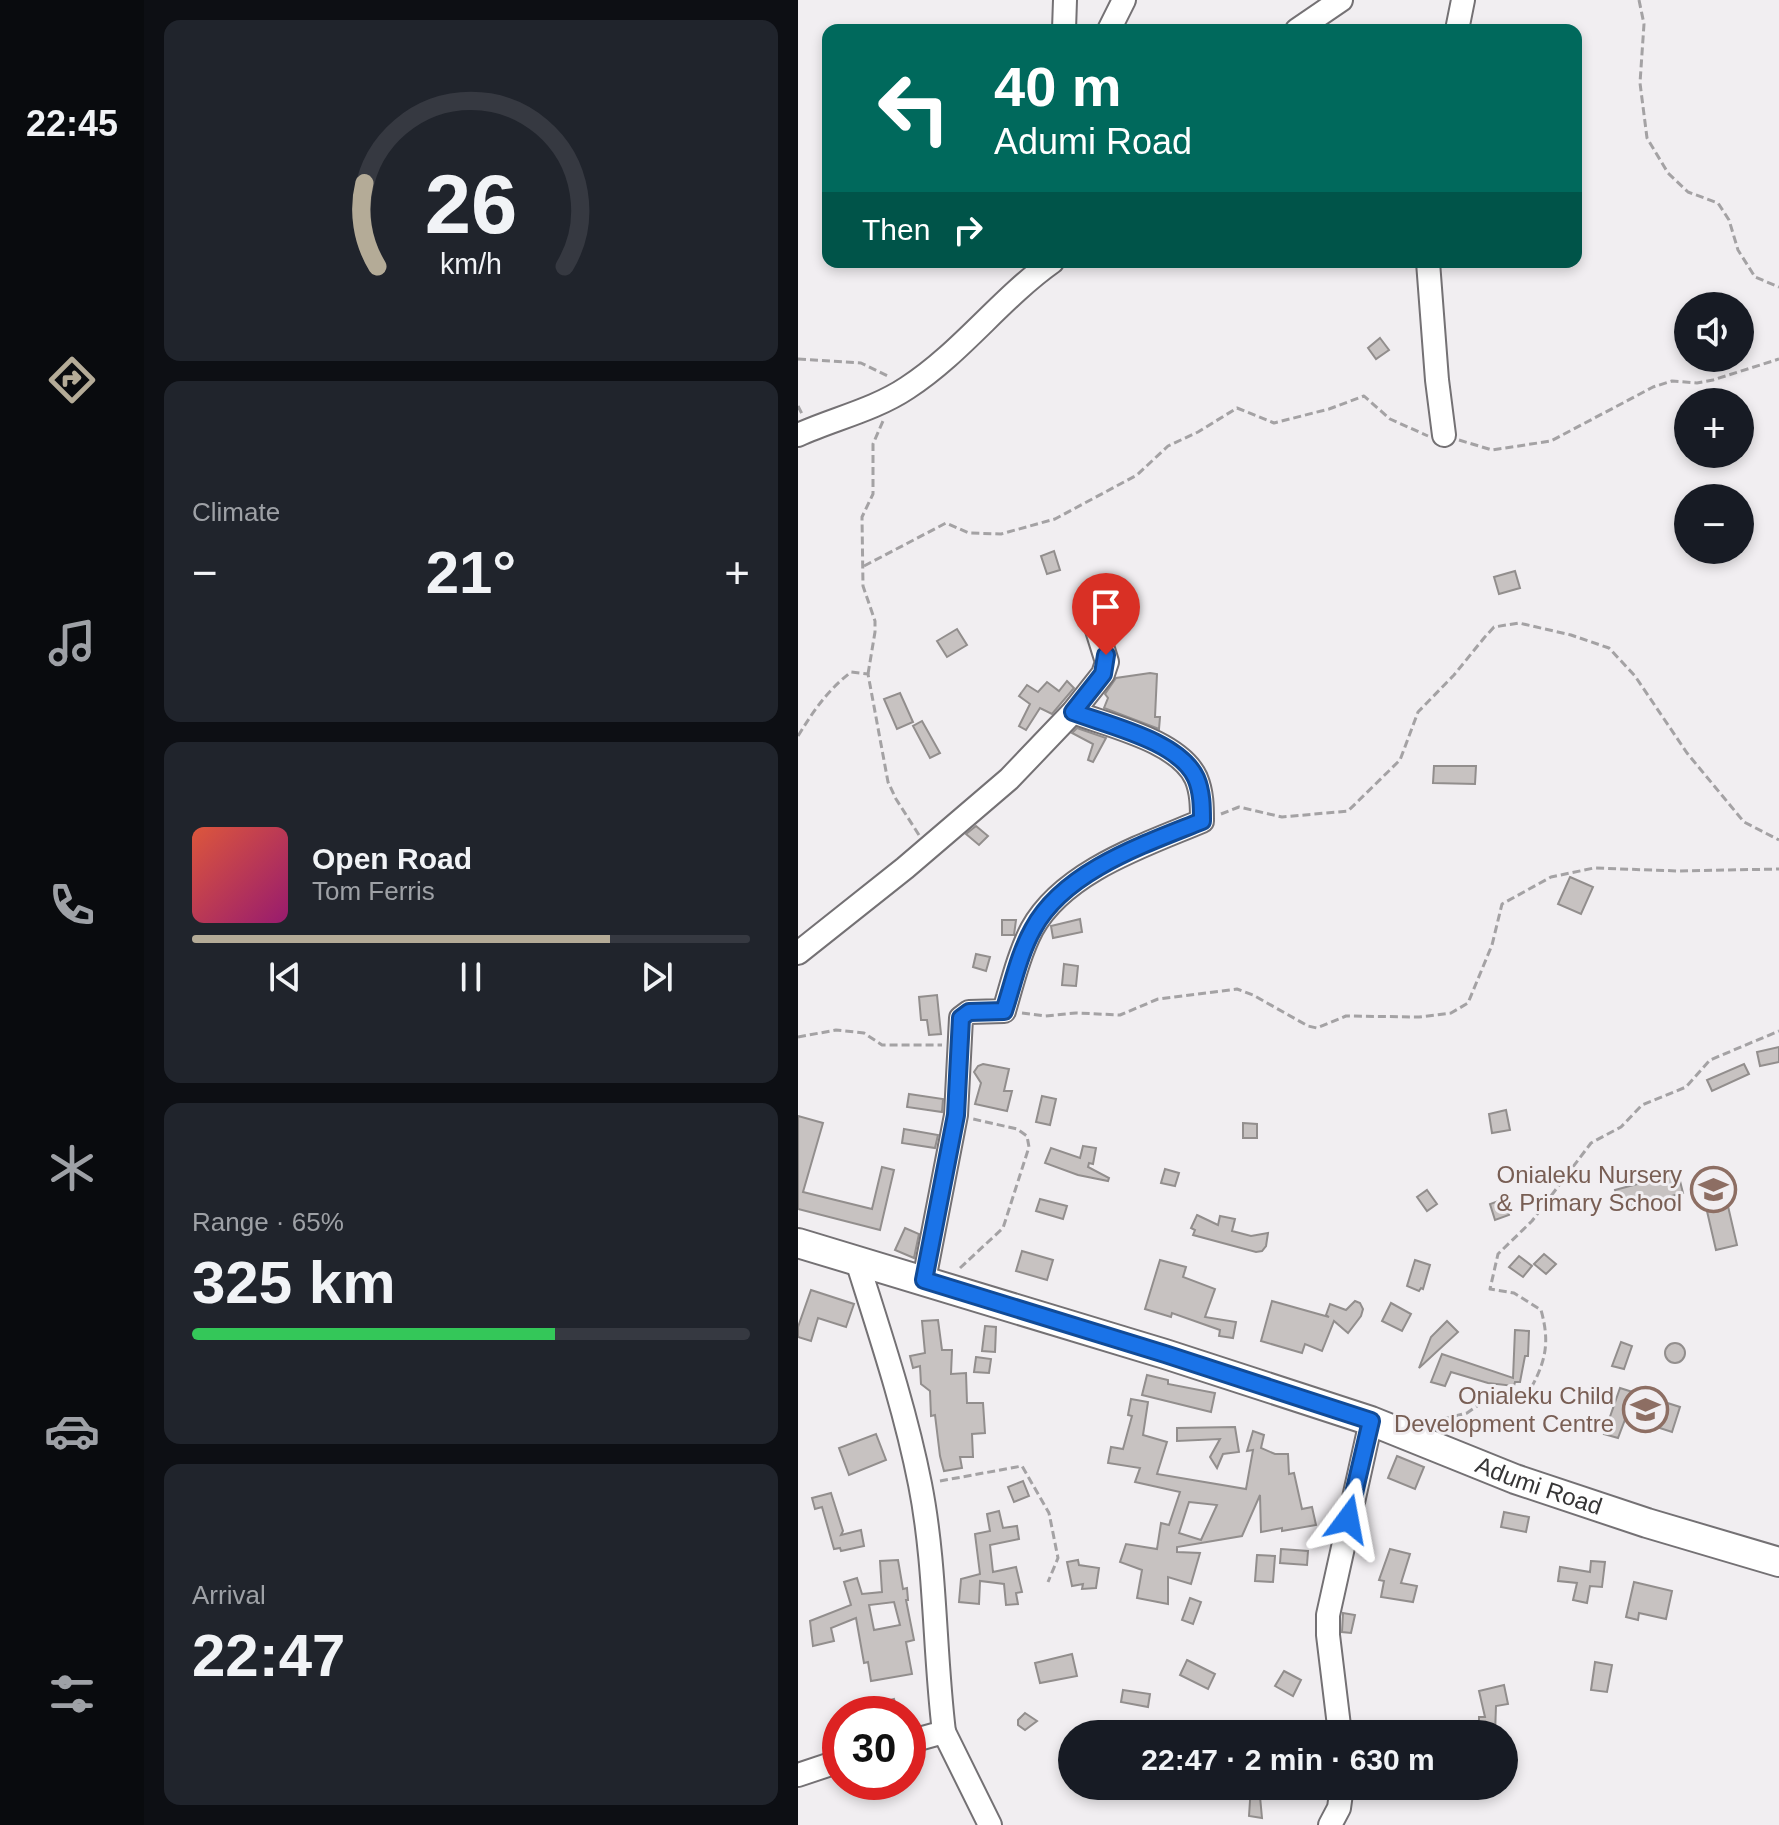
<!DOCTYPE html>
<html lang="en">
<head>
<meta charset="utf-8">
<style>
  body { margin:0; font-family:Arial,sans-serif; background:#20242c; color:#f1f3f6; height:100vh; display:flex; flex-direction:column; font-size:30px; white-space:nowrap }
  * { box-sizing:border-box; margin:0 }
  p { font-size:26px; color:#9ea1a6 }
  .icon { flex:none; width:44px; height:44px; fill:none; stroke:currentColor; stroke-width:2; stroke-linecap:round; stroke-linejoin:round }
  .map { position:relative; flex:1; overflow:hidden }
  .details { display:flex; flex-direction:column; gap:20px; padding:20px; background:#0d0f14; width:654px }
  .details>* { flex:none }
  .banner { position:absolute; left:24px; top:24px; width:760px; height:244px; border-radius:16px; box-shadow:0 4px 12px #0003; background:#00695c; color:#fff; overflow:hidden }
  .controls { position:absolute; left:876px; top:292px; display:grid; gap:16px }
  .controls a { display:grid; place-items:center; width:80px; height:80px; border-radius:50%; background:#171b24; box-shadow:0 4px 12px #0003; font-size:40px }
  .speed { position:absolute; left:24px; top:1696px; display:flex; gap:16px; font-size:40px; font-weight:700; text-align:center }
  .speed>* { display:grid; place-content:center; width:104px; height:104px; border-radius:50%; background:#171b24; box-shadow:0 4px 12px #0003; line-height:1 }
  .speed .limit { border:12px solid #d22; background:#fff; color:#111 }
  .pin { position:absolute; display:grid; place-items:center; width:68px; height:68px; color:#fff; margin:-82px -34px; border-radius:50% 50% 50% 0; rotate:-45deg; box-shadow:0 0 8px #0007 }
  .pin .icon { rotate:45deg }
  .me { position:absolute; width:88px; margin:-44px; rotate:13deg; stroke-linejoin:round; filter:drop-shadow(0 0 6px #0008) }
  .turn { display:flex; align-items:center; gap:28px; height:168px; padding:0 40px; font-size:36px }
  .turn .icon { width:104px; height:104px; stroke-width:2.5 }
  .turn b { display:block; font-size:56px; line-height:68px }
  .then { display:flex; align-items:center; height:76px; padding:0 40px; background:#0003; gap:16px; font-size:30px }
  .big { font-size:60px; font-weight:600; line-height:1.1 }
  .details .widget { flex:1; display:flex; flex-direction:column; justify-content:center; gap:12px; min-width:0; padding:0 28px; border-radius:16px; background:#20242c }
  .details .dial { align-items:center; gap:0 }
  .dial svg { height:208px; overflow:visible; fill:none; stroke:#363941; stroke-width:7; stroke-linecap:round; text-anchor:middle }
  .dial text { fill:#f1f3f6; stroke:none }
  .song { display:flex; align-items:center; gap:24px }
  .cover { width:96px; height:96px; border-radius:12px; background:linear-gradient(135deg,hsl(10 70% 55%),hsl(320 70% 35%)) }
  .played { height:8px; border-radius:4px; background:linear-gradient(90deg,#b4ab97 75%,#363941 75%) }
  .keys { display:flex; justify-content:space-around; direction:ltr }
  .heat { display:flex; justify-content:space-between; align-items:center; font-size:44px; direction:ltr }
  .charge { height:12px; border-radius:6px; background:linear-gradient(90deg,#34c759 65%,#363941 0) }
  .trip { position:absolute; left:260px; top:1720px; width:460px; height:80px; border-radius:40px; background:#171b24; box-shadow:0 4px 12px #0003; font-weight:600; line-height:80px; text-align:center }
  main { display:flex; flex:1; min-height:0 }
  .menu { display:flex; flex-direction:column; width:144px; justify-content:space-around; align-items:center; background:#090b0e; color:#9ea1a6 }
  .menu .icon { width:56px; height:56px }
  .menu .active { color:#b4ab97 }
  .menu b { font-size:36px; color:#f1f3f6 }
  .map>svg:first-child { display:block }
</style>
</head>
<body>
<main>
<nav class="menu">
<b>22:45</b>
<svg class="icon active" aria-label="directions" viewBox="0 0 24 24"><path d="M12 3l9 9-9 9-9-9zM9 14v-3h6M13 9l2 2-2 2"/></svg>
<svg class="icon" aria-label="music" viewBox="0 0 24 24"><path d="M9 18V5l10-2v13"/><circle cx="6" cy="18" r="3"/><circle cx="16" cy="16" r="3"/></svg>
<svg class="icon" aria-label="phone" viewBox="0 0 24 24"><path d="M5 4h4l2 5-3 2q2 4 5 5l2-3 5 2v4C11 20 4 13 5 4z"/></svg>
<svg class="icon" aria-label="climate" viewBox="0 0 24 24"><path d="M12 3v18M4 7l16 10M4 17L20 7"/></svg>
<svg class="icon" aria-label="car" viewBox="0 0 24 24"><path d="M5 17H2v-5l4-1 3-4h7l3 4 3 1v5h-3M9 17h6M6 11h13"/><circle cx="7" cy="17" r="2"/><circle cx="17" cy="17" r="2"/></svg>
<svg class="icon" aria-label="filters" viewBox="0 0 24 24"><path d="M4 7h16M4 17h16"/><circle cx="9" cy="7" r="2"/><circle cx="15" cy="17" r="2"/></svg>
</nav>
<section class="details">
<div class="widget dial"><svg viewBox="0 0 100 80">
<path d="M14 69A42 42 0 1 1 86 69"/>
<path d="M14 69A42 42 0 0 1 9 37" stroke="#b4ab97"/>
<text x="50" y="56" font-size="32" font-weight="700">26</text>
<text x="50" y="72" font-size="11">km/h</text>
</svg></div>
<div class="widget"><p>Climate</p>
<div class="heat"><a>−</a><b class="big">21°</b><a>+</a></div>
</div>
<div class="widget">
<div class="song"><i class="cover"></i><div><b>Open Road</b><p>Tom Ferris</p></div></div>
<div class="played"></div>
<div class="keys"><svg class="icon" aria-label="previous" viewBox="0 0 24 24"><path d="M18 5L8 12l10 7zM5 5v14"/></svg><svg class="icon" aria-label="pause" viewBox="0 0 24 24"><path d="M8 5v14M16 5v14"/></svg><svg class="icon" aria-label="next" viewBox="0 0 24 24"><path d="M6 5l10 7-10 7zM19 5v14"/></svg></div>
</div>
<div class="widget"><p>Range · 65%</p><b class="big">325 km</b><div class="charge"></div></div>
<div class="widget"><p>Arrival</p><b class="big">22:47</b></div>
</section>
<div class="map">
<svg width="981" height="1825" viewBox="0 0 981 1825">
  <rect width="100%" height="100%" fill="#f1eef1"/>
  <g fill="#c7c2c1" stroke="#928e8d" stroke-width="2" fill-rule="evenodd">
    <path d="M 582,338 L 591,350 L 578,359 L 570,348 Z"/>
    <path d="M 256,551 L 262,570 L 249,574 L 243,556 Z"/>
    <path d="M 717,571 L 722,588 L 701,594 L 696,577 Z"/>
    <path d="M 287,589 L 310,590 L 310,605 L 296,600 L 287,602 Z"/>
    <path d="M 159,629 L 169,645 L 149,657 L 139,641 Z"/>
    <path d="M 352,673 L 359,674 L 357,717 L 362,717 L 361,729 L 306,708 L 310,698 L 307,694 L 318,678 Z"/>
    <path d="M 269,681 L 276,688 L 254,714 L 242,708 L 228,730 L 221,726 L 232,704 L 221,696 L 229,685 L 240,692 L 249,682 L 261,691 Z"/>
    <path d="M 102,693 L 115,722 L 99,729 L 86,699 Z"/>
    <path d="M 124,721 L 142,753 L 132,758 L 115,726 Z"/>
    <path d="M 279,728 L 308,738 L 295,762 L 290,760 L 295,744 L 274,733 Z"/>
    <path d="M 636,766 L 678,766 L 677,784 L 635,783 Z"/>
    <path d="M 178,826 L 190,836 L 181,845 L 168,834 Z"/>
    <path d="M 772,877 L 795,887 L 783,914 L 760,904 Z"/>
    <path d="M 282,919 L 284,932 L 255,938 L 253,926 Z"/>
    <path d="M 204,920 L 218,920 L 216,935 L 204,935 Z"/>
    <path d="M 178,954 L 192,957 L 188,971 L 175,967 Z"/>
    <path d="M 266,964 L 280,966 L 278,986 L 264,985 Z"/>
    <path d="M 139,995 L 143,1034 L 131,1035 L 129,1020 L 123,1020 L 121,997 Z"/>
    <path d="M 981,1047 L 981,1062 L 962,1066 L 959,1052 Z"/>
    <path d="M 185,1064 L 211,1069 L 206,1091 L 214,1091 L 209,1111 L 177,1104 L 183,1083 L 176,1072 L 180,1066 Z"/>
    <path d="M 946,1064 L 951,1074 L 914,1091 L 909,1080 Z"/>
    <path d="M 111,1094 L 145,1099 L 144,1112 L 109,1107 Z"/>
    <path d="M 244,1096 L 258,1099 L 252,1125 L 238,1122 Z"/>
    <path d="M 708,1110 L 712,1130 L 694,1133 L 691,1114 Z"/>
    <path d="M 0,1116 L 25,1123 L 5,1192 L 74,1209 L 84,1167 L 96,1170 L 82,1230 L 0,1209 Z"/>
    <path d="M 445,1123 L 459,1124 L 459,1138 L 445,1138 Z"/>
    <path d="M 106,1129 L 140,1135 L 137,1148 L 104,1143 Z"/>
    <path d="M 285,1146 L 298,1148 L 295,1164 L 291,1163 L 290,1167 L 311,1178 L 310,1181 L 280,1175 L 247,1163 L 253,1148 L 282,1158 Z"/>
    <path d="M 367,1169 L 381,1173 L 377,1186 L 363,1183 Z"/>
    <path d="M 880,1173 L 885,1193 L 822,1210 L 817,1190 Z"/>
    <path d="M 923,1176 L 939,1245 L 918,1250 L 902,1181 Z"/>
    <path d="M 629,1190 L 639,1204 L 629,1211 L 619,1197 Z"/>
    <path d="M 242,1199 L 269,1206 L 265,1219 L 238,1211 Z"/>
    <path d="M 706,1199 L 711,1215 L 697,1220 L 692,1204 Z"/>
    <path d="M 399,1215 L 420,1225 L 422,1216 L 437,1219 L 434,1231 L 453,1236 L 470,1233 L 468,1246 L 464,1251 L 458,1252 L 395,1235 L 397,1230 L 393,1228 Z"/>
    <path d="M 107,1228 L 121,1234 L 116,1258 L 97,1250 Z"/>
    <path d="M 224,1251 L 255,1260 L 249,1280 L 218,1271 Z"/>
    <path d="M 746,1254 L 758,1264 L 748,1274 L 736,1264 Z"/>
    <path d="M 721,1256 L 734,1266 L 725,1277 L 711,1267 Z"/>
    <path d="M 362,1260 L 388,1267 L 385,1277 L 417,1289 L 407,1317 L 438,1322 L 435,1338 L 421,1336 L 422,1330 L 374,1313 L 373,1317 L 347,1309 Z"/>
    <path d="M 617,1260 L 632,1265 L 625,1289 L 623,1288 L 621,1291 L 609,1286 Z"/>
    <path d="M 13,1290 L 56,1304 L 48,1327 L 20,1318 L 13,1341 L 0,1337 L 0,1327 Z"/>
    <path d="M 474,1301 L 531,1317 L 528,1315 L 532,1304 L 548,1310 L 557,1301 L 562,1303 L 565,1309 L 563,1316 L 550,1333 L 536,1321 L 524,1351 L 507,1344 L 504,1353 L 463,1341 Z"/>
    <path d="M 593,1303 L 613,1314 L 604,1331 L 584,1321 Z"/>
    <path d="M 140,1320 L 144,1350 L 154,1350 L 153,1374 L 168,1373 L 169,1403 L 185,1403 L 187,1433 L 174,1434 L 175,1457 L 162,1457 L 164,1468 L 146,1471 L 142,1456 L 137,1415 L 133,1416 L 132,1391 L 123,1384 L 122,1366 L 115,1368 L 112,1356 L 127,1353 L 124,1321 Z"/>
    <path d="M 649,1321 L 660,1332 L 621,1368 L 633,1337 Z"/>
    <path d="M 187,1326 L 198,1327 L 197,1352 L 184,1351 Z"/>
    <path d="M 717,1330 L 731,1331 L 730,1356 L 727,1356 L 722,1382 L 717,1382 L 716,1386 L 690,1383 L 653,1372 L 647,1386 L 633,1382 L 644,1354 L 715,1378 Z"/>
    <path d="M 823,1342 L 834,1346 L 826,1369 L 814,1366 Z"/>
    <circle cx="877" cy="1353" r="10"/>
    <path d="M 178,1357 L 193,1359 L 191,1373 L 176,1372 Z"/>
    <path d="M 349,1375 L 370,1380 L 370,1384 L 417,1393 L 413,1412 L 344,1395 Z"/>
    <path d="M 822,1388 L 882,1407 L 874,1432 L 828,1417 L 820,1438 L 806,1434 Z"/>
    <path d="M 333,1399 L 350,1402 L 345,1435 L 369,1442 L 359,1474 L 448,1489 L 455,1450 L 449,1451 L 455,1431 L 466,1435 L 463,1448 L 477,1454 L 490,1454 L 491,1474 L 496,1473 L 504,1509 L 514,1507 L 518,1525 L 484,1531 L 484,1528 L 463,1532 L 462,1495 L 444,1536 L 379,1547 L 379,1552 L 402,1553 L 393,1584 L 370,1577 L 370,1604 L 339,1598 L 344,1570 L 322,1562 L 328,1544 L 359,1549 L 363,1523 L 371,1525 L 382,1492 L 337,1482 L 342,1468 L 310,1463 L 313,1447 L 325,1449 L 334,1416 L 330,1415 ZM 391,1502 L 419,1505 L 403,1540 L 381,1533 Z"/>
    <path d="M 437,1427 L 441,1452 L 425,1454 L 419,1468 L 412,1457 L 422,1439 L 379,1441 L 379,1428 Z"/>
    <path d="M 78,1434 L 88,1460 L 51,1475 L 41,1448 Z"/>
    <path d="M 599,1456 L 626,1467 L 617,1489 L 590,1478 Z"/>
    <path d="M 225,1481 L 231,1496 L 216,1502 L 210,1487 Z"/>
    <path d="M 33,1493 L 45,1531 L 43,1535 L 63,1530 L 66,1546 L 43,1551 L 42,1548 L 36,1549 L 24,1507 L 17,1509 L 14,1498 Z"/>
    <path d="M 201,1511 L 205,1528 L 219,1526 L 221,1539 L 192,1545 L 195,1572 L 218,1567 L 224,1592 L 218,1593 L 220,1604 L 208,1605 L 206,1584 L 182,1581 L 181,1604 L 161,1602 L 163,1579 L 182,1574 L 177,1534 L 192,1531 L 189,1514 Z"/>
    <path d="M 706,1512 L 731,1517 L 728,1532 L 703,1527 Z"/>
    <path d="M 483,1549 L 510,1551 L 509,1565 L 482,1563 Z"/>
    <path d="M 592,1549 L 612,1554 L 603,1583 L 619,1586 L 615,1602 L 583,1597 L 586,1581 L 581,1580 Z"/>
    <path d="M 459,1555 L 477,1556 L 475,1582 L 457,1581 Z"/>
    <path d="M 100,1560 L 105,1589 L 109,1588 L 110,1600 L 108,1600 L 116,1640 L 108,1642 L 114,1674 L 73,1681 L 70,1662 L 66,1663 L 58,1618 L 33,1628 L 36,1641 L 15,1646 L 12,1621 L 53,1605 L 46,1582 L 59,1578 L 64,1594 L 84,1592 L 82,1561 ZM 96,1602 L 102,1625 L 76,1630 L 71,1605 Z"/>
    <path d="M 280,1560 L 281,1565 L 301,1568 L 298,1588 L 284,1589 L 285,1584 L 274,1586 L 269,1562 Z"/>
    <path d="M 793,1561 L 807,1562 L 804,1587 L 792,1586 L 789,1603 L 775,1600 L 779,1583 L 760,1581 L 762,1567 L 792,1572 Z"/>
    <path d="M 836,1582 L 874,1591 L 868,1619 L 841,1613 L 840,1620 L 828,1617 Z"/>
    <path d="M 392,1598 L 403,1602 L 395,1624 L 384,1620 Z"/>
    <path d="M 545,1613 L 557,1615 L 553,1633 L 544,1632 Z"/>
    <path d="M 274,1654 L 279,1676 L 242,1683 L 237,1663 Z"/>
    <path d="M 389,1660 L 417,1674 L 410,1689 L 382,1675 Z"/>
    <path d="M 797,1662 L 814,1665 L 809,1692 L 793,1690 Z"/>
    <path d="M 486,1671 L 503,1680 L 495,1696 L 477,1686 Z"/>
    <path d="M 706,1685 L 710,1704 L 698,1706 L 697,1734 L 691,1734 L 690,1730 L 681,1730 L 681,1717 L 687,1717 L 681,1691 Z"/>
    <path d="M 325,1690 L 352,1694 L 350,1707 L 323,1702 Z"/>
    <path d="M 96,1699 L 100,1714 L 83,1714 L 80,1703 Z"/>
    <path d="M 227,1713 L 239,1721 L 227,1730 L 220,1725 L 220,1720 Z"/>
    <path d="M 453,1786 L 461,1786 L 464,1818 L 451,1816 Z"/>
  </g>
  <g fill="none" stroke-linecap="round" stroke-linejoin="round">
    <defs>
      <g id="minor">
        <path d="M 266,30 L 267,0"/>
        <path d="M 311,30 L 326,0"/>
        <path d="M 499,30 L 543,0"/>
        <path d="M 659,30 L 665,0"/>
        <path d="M 630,262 L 639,380 L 646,435"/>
        <path d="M 0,435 C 35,419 76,410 109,388 C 163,353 202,299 254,262"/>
        <path d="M 0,953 L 107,868 L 211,779 L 275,712 L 305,674 L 309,662 L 294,614"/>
        <path d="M 59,1261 C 82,1334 107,1408 122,1484 C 138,1565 136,1650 146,1732 L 110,1742"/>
        <path d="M 126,1280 L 158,1115 L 163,1018 L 171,1012 L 206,1011 C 214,984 221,954 234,929 C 266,871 347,845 404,821 C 404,807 404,792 398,778 C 381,741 312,726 275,712"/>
        <path d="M 146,1732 L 192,1825"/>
        <path d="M 542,1734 L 530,1635 L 530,1615 L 573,1421"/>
        <path d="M 0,1775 L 42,1761"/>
        <path d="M 532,1825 L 541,1808 L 544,1786"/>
      </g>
      <g id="major">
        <path id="s1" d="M 0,1243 L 367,1354 L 573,1421 L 717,1479 L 849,1523 L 981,1562"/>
      </g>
    </defs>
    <use href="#minor" stroke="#747174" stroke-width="26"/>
    <use href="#major" stroke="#747174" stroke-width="32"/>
    <g stroke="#a4a2a4" stroke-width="3" stroke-dasharray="8 4" stroke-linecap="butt">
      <path d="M 841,0 L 846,24 L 842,83 L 849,138 L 870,173 L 890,192 L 920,203 L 931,220 L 940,250 L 957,277 L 981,287"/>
      <path d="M 0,359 L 63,363 L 92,377"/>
      <path d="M 0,406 L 4,414"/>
      <path d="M 661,440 L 694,450 L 753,441 L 855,387 L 874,381 L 899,383 L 915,380 L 981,359"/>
      <path d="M 66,566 L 148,523 L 171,533 L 203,534 L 257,519 L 339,475 L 370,446 L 400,432 L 439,408 L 476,423 L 531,409 L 566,396 L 592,419 L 630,436"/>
      <path d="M 70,674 L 77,632 L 77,621 L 65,586 L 64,517 L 75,494 L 75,444 L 85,421"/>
      <path d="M 0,736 C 16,710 29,691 53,672 L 70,674 L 90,782 L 98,799 L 121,835"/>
      <path d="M 423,814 L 441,807 L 484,817 L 550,811 L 602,760 L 620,712 L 656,675 L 686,638 L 696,627 L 721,623 L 773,635 L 811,648 L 837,676 L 889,753 L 946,822 L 981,840"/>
      <path d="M 224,1013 L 247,1016 L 278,1013 L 322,1015 L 360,999 L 439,989 L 455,995 L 510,1026 L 519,1028 L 548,1016 L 621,1017 L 653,1013 L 670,1003 L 694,945 L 704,904 L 753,877 L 796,868 L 881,871 L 981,869"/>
      <path d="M 0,1037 L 38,1030 L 66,1033 L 84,1045 L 144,1045"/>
      <path d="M 162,1268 L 205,1228 L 231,1147 L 229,1136 L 219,1129 L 175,1119"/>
      <path d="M 633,1422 L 669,1413 L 688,1400 L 732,1390 C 748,1361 752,1342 743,1310 L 716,1293 L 692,1289 L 700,1254 L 734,1221 L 793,1143 L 823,1127 L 844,1105 L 888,1087 L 912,1060 L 981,1031"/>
      <path d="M 142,1481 L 224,1466 L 251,1513 L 260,1558 L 250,1582"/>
    </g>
    <use href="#minor" stroke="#fff" stroke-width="22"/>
    <use href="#major" stroke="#fff" stroke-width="28"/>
  </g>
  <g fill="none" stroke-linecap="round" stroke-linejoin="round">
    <defs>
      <path id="route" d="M 308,655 L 305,674 L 275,712 C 312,726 381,741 398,778 C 404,792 404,807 404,821 C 347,844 266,871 235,929 C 221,954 215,984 206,1011 L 171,1012 L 163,1018 L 158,1115 L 126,1280 L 367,1354 L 573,1421 L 550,1519"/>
    </defs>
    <use href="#route" stroke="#114b97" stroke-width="20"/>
    <use href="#route" stroke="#1a73e8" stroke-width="14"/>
  </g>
  <defs>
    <symbol id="school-ring" viewBox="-11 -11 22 22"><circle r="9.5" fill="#f1eef1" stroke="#8d6e63" stroke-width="1.5"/><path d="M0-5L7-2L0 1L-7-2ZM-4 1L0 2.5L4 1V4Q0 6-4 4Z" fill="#8d6e63"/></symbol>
  </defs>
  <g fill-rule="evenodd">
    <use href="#school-ring" x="890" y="1164" width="51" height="51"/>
    <use href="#school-ring" x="822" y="1384" width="51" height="51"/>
  </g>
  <g text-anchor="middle" stroke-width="6" stroke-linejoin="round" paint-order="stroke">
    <g font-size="24" fill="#785e54" stroke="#f1eef1" text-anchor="end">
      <text x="884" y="1183">Onialeku Nursery<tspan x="884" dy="28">&amp; Primary School</tspan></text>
      <text x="816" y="1404">Onialeku Child<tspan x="816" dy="28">Development Centre</tspan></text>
    </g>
    <g font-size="24" fill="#363536" stroke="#f1eef1">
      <text dy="8" stroke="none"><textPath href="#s1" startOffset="780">Adumi Road</textPath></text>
    </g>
  </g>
</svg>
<div class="controls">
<a><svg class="icon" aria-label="sound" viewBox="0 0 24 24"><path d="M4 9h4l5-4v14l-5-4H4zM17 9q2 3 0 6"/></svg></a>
<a>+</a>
<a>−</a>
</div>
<div class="speed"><div class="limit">30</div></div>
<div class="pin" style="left:308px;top:655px;background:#d93025"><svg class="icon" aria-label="arrive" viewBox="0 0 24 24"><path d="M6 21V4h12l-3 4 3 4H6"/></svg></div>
<svg class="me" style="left:550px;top:1519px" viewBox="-20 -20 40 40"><path d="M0-17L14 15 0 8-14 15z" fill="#1a73e8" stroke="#fff" stroke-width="4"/></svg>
<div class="trip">22:47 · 2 min · 630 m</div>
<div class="banner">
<div class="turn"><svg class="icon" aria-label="left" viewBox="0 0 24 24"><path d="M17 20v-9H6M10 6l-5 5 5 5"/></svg><div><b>40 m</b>Adumi Road</div></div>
<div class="then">Then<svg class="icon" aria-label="right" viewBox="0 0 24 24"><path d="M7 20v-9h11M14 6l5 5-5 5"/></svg></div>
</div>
</div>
</main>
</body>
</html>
